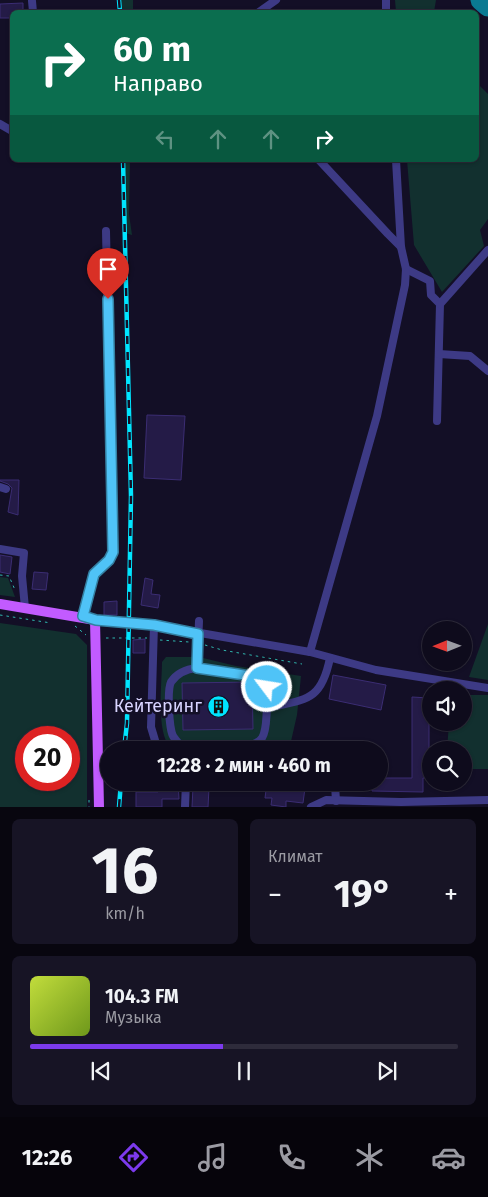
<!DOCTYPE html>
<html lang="ru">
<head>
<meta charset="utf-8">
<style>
  body { margin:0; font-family:"Fira Sans",sans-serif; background:#171425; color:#f1f3f6; height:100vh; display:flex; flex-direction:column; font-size:19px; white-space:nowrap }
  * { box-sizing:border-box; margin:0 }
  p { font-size:16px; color:#9b9ba3 }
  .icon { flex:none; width:28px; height:28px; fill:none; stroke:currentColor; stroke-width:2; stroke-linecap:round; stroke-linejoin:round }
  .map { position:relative; height:807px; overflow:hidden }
  .drawer { display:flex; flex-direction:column; gap:12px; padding:12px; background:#08060f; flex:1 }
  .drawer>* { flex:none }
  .guide { position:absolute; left:10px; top:10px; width:469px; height:152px; border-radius:8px; box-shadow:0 1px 4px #0004,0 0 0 1px #2e2b3b; background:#0b6e4f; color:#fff; overflow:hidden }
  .needle { width:32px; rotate:269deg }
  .buttons { position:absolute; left:422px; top:621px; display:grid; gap:10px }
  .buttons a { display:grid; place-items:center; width:50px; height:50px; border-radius:50%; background:#0e0b1c; box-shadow:0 1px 4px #0004,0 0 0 1px #2e2b3b; font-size:25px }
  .speed { position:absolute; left:15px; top:726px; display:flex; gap:10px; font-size:25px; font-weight:700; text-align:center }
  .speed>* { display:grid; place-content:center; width:65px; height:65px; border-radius:50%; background:#0e0b1c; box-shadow:0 1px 4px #0004,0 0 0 1px #2e2b3b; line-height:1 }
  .speed .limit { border:8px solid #d22; background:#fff; color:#111 }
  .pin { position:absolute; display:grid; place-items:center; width:42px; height:42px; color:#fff; margin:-51px -21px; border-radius:50% 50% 50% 0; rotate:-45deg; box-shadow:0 0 5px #0007 }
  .pin .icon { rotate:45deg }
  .me { position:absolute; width:55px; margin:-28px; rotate:301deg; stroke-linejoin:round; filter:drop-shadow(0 0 4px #0008) }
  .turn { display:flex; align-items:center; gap:18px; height:105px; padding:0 20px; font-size:22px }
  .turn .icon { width:65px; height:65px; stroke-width:2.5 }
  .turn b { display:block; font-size:35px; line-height:42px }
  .lanes { display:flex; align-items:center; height:48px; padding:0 20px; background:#0003; justify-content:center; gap:25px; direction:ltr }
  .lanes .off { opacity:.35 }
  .big { font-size:38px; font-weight:700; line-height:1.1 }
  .drawer .widget { flex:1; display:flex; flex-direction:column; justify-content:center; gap:8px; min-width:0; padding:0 18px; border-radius:8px; background:#171425 }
  .drawer .dial { align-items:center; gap:0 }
  .dial b { font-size:65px; line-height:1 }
  .song { display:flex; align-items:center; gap:15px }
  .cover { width:60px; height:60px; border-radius:8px; background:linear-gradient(135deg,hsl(70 70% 55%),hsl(80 70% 35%)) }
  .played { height:5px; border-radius:2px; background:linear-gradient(90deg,#7c3aed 45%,#2e2b3b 45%) }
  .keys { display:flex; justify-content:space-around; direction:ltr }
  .heat { display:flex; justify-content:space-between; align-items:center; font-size:28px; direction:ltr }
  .drawer .tiles { flex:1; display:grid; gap:12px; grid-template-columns:1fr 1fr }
  .widget:last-child { grid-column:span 2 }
  .trip { position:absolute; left:100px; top:741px; width:288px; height:50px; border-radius:25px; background:#0e0b1c; box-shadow:0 1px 4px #0004,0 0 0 1px #2e2b3b; font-weight:700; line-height:50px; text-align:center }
  .menu { display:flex; height:80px; justify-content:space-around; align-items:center; background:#06040b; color:#9b9ba3 }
  .menu .icon { width:35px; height:35px }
  .menu .current { color:#7c3aed }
  .menu b { font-size:22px; color:#f1f3f6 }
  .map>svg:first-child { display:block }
</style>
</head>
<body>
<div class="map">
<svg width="488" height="807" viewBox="0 0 488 807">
  <rect width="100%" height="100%" fill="#130f26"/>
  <g fill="#12302f" fill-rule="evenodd">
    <path d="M 119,0 L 133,0 L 133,12 L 120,12 Z"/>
    <path d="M 395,0 L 436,0 L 434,12 L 396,12 Z"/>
    <path d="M 476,82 L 488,94 L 488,219 L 480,230 L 484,246 L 442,292 L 414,245 L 407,160 L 476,160 Z"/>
    <path d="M 123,160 L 130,160 L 129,214 L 132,235 L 125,233 Z"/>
    <path d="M 0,577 L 8,578 L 15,597 L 0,595 Z"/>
    <path d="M 0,623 L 76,634 L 87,645 L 87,807 L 0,807 ZM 26,738 L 69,738 L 69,780 L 26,780 Z"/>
    <path d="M 488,624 L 488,680 L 469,677 Z"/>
    <path d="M 166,657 L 199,657 L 236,666 L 301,676 L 297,715 L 289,750 L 173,750 C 155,737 162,683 162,662 Z"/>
    <path d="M 464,695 L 488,695 L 488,769 L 464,769 L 464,750 L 447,750 L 449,723 L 464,722 Z"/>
  </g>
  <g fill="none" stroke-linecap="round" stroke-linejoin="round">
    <path stroke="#0a7a92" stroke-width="21" d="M 481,0 L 488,6"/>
  </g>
  <g fill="#241b47" stroke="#3b2d73">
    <path d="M 23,3 L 23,12 L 12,12 L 12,18 L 0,18 L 0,4 Z"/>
    <path d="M 147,415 L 185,416 L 181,480 L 144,478 Z"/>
    <path d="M 0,480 L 19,480 L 18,515 L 8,512 L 12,488 L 8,484 L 0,481 Z"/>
    <path d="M 0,555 L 12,557 L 10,574 L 0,572 Z"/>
    <path d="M 34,572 L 48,573 L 46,590 L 32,589 Z"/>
    <path d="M 145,578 L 153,580 L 151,594 L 160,595 L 158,608 L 141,605 Z"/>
    <path d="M 117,601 L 117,615 L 104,615 L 104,602 Z"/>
    <path d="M 145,639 L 145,653 L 133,653 L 133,640 Z"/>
    <path d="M 333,675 L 386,685 L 381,710 L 329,699 Z"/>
    <path d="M 252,682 L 253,729 L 183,730 L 182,683 Z"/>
    <path d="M 412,697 L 429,698 L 429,778 L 423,778 L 423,792 L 372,791 L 372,782 L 379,782 L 379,778 L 412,778 Z"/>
    <path d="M 158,782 L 178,782 L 179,799 L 162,799 L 162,807 L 136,807 L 136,792 L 158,792 Z"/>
    <path d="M 267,782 L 305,788 L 303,803 L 286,801 L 286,807 L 271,805 L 272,798 L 265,798 Z"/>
    <path d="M 193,787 L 209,788 L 208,807 L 192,807 Z"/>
  </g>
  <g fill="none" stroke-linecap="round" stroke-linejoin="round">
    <g stroke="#2fb8b0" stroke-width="1" stroke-dasharray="2.5 4" stroke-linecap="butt">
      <path d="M 0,575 L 9,576 L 15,590"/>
      <path d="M 0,615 L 51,623"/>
      <path d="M 75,626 L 86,635"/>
      <path d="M 106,638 L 147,638"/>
      <path d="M 160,640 L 189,642"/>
      <path d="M 205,645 L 222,650 L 302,664"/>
      <path d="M 89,800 L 89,807"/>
    </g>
    <g stroke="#3d3a85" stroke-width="8">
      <path d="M 386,0 L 386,12"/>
      <path d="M 32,1 L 33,12"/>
      <path d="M 259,12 L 276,0"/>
      <path d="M 0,124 L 12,131"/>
      <path d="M 319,160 L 388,234 L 401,247"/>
      <path d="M 406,269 L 430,281 L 431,295 L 440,304 L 437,421"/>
      <path d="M 440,304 L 488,250"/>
      <path d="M 439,354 L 470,356 L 488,371"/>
      <path d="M 0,487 L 6,489"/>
      <path d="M 0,549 L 24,553 L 22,576 L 25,608"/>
      <path d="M 83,616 L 93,574 L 109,560 L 113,552 L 106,231"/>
      <path d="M 95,620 L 129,622 L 154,625 L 310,652 L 376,670 L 488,688"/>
      <path d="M 154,625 L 151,727 L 157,747 L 161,750"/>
      <path d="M 310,652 L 377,416 L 405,285 L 406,269 L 401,247 L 396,160"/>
      <path d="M 197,668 L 199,621"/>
      <path d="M 267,708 C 266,717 267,730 262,738 C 255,751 192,754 181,745 C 178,743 175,739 173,736 C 169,728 167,690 171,682 C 177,673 187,669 197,668 L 258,677 L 266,683 L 267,708 C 306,699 321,702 330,658"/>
      <path d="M 327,782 L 335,785 L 336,801"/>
      <path d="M 185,807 L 186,782"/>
      <path d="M 311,807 L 326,800 L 401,802 L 488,800"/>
    </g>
    <path stroke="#c25bff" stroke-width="10" d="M 0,604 L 95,620 L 99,807"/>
    <defs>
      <g id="rail">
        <path d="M 119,0 L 120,12"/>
        <path d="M 123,160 L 131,496 L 127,723 L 124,750"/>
        <path d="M 119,807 L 121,782"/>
      </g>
    </defs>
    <use href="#rail" stroke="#00e5ff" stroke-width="4.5"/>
    <use href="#rail" stroke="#130f26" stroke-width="2.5" stroke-dasharray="8" stroke-linecap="butt"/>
  </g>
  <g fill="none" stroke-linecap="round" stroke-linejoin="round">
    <defs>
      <path id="route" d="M 108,299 L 113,552 L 109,560 L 94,574 L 83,616 L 96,620 L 154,625 L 198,634 L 197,668 L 258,677 L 264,680 L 267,687"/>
    </defs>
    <use href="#route" stroke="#337fa1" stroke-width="12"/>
    <use href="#route" stroke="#4fc3f7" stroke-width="9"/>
  </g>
  <defs>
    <symbol id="building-disc" viewBox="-11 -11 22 22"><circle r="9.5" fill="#00e5ff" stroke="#130f26"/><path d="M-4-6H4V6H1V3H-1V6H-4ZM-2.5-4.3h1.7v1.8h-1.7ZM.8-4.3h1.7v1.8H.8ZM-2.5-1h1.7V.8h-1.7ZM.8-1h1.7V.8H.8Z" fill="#111"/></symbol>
  </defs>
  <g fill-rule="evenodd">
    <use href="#building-disc" x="206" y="694" width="25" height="25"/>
  </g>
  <g text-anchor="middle" stroke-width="5" stroke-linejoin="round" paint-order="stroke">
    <g font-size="18" fill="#d9d4ff" stroke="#130f26" text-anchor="end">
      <text x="202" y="712">Кейтеринг</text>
    </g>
  </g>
</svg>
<div class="buttons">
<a><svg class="needle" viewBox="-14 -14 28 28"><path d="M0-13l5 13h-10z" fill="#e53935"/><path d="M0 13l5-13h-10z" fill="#9b9ba3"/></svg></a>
<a><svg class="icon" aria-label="sound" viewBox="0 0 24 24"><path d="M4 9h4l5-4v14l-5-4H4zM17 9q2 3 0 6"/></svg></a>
<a><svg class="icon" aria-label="search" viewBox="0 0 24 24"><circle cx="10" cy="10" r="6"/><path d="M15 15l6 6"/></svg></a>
</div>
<div class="speed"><div class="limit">20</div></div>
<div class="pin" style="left:108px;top:299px;background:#d93025"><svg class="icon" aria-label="arrive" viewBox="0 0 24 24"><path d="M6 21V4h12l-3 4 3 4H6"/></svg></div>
<svg class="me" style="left:267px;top:687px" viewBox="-20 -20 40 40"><circle r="17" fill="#4fc3f7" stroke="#fff" stroke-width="3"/><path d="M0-11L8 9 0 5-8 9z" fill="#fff"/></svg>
<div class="trip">12:28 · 2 мин · 460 m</div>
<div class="guide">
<div class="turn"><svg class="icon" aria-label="right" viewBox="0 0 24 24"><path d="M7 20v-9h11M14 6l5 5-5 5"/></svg><div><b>60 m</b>Направо</div></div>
<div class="lanes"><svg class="icon off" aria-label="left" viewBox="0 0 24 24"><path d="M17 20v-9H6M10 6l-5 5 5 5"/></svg><svg class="icon off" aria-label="ahead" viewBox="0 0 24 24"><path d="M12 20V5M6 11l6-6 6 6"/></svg><svg class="icon off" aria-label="ahead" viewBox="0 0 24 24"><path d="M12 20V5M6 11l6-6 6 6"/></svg><svg class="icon" aria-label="right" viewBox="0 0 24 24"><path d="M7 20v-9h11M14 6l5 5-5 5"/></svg></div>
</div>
</div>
<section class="drawer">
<div class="tiles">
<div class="widget dial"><b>16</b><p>km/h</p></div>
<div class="widget"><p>Климат</p>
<div class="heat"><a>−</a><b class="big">19°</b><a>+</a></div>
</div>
<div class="widget">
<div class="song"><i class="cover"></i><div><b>104.3 FM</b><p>Музыка</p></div></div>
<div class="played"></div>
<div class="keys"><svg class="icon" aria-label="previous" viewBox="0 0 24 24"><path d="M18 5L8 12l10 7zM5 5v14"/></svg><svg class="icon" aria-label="pause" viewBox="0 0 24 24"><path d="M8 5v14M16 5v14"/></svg><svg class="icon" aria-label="next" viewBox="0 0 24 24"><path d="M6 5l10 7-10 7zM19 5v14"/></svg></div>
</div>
</div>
</section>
<nav class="menu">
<b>12:26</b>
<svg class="icon current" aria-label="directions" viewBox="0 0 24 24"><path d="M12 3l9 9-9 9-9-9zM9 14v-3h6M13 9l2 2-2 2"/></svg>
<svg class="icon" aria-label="music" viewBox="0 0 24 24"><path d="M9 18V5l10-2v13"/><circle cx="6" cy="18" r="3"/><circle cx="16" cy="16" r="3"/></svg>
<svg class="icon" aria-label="phone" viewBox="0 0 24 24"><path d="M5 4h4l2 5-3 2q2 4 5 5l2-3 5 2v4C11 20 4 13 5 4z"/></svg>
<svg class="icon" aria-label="climate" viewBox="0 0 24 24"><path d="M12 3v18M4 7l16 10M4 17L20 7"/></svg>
<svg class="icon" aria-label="car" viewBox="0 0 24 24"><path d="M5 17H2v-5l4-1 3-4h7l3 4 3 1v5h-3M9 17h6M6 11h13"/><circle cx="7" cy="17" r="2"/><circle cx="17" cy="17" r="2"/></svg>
</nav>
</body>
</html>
